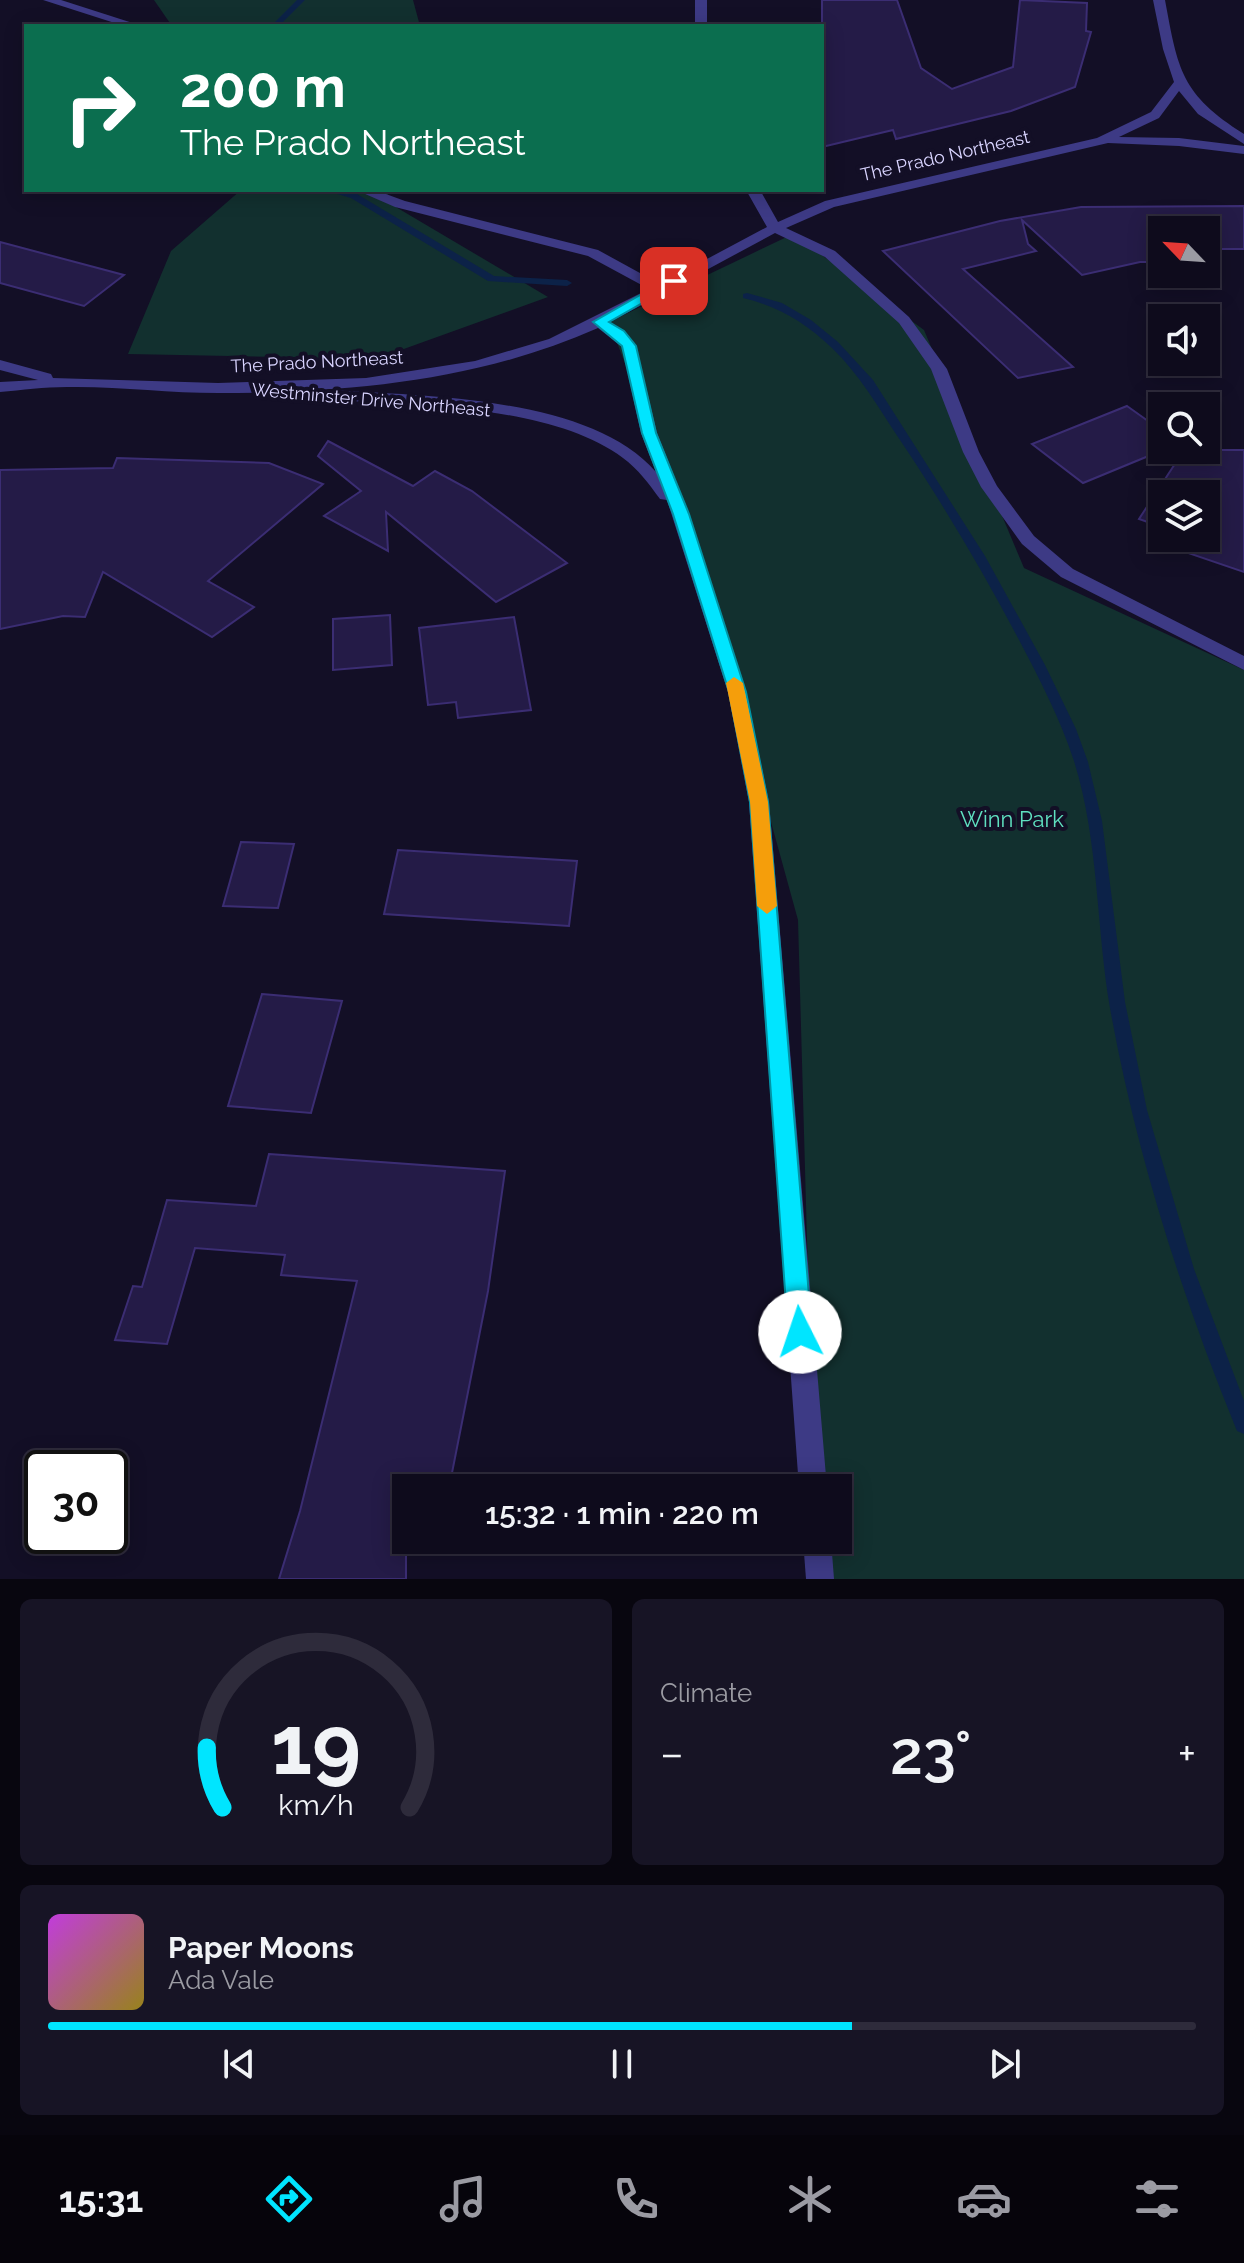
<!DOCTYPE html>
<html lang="en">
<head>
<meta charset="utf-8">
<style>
  body { margin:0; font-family:Raleway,sans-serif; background:#171425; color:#f1f3f6; height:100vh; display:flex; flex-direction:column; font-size:30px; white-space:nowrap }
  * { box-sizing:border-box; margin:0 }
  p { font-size:26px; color:#9b9ba3 }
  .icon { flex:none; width:44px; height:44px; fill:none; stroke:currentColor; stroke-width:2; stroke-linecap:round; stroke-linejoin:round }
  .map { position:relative; height:1579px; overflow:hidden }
  .sheet { display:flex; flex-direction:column; gap:20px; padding:20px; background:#08060f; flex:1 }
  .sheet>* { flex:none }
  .banner { position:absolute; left:24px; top:24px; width:800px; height:168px; border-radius:0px; box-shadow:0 4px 20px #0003,0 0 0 2px #2e2b3b; background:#0b6e4f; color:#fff; overflow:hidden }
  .needle { width:52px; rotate:295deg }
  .tools { position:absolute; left:1148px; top:216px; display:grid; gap:16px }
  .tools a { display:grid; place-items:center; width:72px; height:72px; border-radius:0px; background:#0e0b1c; box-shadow:0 4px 20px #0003,0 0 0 2px #2e2b3b; font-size:40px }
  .speed { position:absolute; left:24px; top:1450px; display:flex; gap:16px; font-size:40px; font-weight:700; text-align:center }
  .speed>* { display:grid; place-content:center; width:104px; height:104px; border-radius:50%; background:#0e0b1c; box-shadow:0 4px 20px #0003,0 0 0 2px #2e2b3b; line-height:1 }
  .speed .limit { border:4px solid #111; border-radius:12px; background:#fff; color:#111 }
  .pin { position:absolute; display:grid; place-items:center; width:68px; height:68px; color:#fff; margin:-34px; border-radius:16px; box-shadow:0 4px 12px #0006 }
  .me { position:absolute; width:88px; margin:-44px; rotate:356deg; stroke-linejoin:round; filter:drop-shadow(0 0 6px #0008) }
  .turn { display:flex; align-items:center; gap:28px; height:168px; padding:0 24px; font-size:36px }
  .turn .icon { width:104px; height:104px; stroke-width:2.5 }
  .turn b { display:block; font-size:56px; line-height:68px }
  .big { font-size:60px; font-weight:600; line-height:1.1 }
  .sheet .widget { flex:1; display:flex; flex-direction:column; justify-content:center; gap:12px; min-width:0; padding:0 28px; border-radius:12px; background:#171425 }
  .sheet .dial { align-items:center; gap:0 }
  .dial svg { height:208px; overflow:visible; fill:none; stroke:#2e2b3b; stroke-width:7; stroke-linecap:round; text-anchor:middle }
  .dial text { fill:#f1f3f6; stroke:none }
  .song { display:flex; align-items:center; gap:24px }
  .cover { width:96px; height:96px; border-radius:12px; background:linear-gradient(135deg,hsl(290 70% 55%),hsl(50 70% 35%)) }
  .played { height:8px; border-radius:4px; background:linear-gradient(90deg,#00e5ff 70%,#2e2b3b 70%) }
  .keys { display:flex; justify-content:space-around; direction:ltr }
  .heat { display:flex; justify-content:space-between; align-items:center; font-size:44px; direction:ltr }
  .sheet .tiles { flex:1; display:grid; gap:20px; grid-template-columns:1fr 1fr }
  .widget:last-child { grid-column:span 2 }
  .trip { position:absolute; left:392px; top:1474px; width:460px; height:80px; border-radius:0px; background:#0e0b1c; box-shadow:0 4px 20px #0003,0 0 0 2px #2e2b3b; font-weight:600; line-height:80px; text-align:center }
  .menu { display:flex; height:128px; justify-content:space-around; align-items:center; background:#06040b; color:#9b9ba3 }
  .menu .icon { width:56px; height:56px }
  .menu .current { color:#00e5ff }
  .menu b { font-size:36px; color:#f1f3f6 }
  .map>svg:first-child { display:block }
</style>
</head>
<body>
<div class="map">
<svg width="1244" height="1579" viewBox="0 0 1244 1579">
  <rect width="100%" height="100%" fill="#130f26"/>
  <g fill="#12302f">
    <path d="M 154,0 L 413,0 L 420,26 L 172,26 Z"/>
    <path d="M 241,190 L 391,190 L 384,200 L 548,297 L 376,359 L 128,354 L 171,251 Z"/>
    <path d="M 793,234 L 924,330 L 1024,568 L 1244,670 L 1244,1579 L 817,1579 L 816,1540 L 838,1540 L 838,1488 L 814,1488 L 798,920 L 693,539 L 609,322 Z"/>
  </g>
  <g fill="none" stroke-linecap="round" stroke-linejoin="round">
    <g fill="#0c2248" fill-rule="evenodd">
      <path d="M 297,0 L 305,0 L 279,26 L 271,26 Z"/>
      <path d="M 324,190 L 341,190 L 357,194 L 494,276 L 567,280 L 572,283 L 567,286 L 488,281 L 351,198 Z"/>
      <path d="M 747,293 L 782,303 L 811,320 L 838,342 L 873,380 L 985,556 L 1045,665 L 1076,729 L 1088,762 L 1102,821 L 1125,1002 L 1147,1110 L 1194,1269 L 1244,1401 L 1244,1434 L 1237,1431 C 1181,1294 1136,1153 1110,1008 C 1096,926 1099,841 1074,761 C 1060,718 1039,678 1018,638 C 982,570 943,504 900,440 C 878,407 860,375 832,348 C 806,323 778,306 743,298 L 743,294 Z"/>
    </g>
  </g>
  <g fill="#241b47" stroke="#3b2d73" stroke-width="2">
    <path d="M 822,0 L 897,0 L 921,68 L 952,89 L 1013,67 L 1020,0 L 1087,3 L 1086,31 L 1091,32 L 1075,87 L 1011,111 L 896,139 L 893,130 L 822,147 Z"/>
    <path d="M 1244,206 L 1244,249 L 1206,249 L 1206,230 L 1162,230 L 1162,262 L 1140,262 L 1082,275 L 1022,220 L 1028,244 L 1036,251 L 963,269 L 1073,367 L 1018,378 L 883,251 L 1000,221 L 1081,207 Z"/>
    <path d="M 0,242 L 124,275 L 84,306 L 0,283 Z"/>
    <path d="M 1127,406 L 1162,431 L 1163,450 L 1083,483 L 1032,444 Z"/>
    <path d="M 328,441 L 413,486 L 435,471 L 472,491 L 567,563 L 496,602 L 386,512 L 388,551 L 324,516 L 361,491 L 318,456 Z"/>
    <path d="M 1184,450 L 1204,461 L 1210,450 L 1244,450 L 1244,572 L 1156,542 L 1162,532 L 1162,538 L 1206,538 L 1206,494 L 1162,494 L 1162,527 L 1139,519 Z"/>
    <path d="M 117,458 L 269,463 L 323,484 L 208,581 L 254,607 L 212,637 L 103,572 L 85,617 L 63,616 L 0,629 L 0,470 L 113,468 Z"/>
    <path d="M 390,615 L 392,665 L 333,670 L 333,619 Z"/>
    <path d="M 514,617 L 531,710 L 458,718 L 456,702 L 428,705 L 419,628 Z"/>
    <path d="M 241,842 L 294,844 L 278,908 L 223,906 Z"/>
    <path d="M 398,850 L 577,861 L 569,926 L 384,914 Z"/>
    <path d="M 262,994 L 342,1001 L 311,1113 L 228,1106 Z"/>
    <path d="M 269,1154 L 505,1171 L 488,1291 L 449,1488 L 406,1488 L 406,1579 L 279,1579 L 300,1511 L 357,1281 L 281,1275 L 285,1255 L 195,1248 L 167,1344 L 115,1340 L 133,1286 L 142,1287 L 167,1200 L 256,1206 Z"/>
  </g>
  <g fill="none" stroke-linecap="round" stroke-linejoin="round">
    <g fill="#3d3a85" fill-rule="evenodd">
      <path d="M 43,0 L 61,0 L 142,26 L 124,26 Z"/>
      <rect x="695" y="0" width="12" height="26"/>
      <path d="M 1153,0 L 1165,0 C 1178,70 1181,94 1244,134 L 1244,144 L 1198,114 L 1179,91 L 1159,118 L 1119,137 L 1179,138 L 1244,146 L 1244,154 L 1179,146 L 1108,143 L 834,207 L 786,228 L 835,251 L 909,317 L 947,369 L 979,452 L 997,486 L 1034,536 L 1073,569 L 1244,656 L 1244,670 L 1061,577 L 1022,544 L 981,487 L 963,452 L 931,369 L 899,323 L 825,257 L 775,233 L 610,322 L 624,331 L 636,346 L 657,433 L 689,514 L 746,692 L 769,802 L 827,1488 L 799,1488 L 749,802 L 728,692 L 667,500 L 660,499 C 649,484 638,469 623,458 C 552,405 415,405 329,400 L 321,395 L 329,390 C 423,396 591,396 656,472 L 641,433 L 622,347 L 598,328 C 479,381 348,393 218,393 C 168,393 117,386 67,387 C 44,387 22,390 0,392 L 0,382 L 38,380 L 0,370 L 0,360 L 51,374 L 53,378 L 218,383 L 366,378 L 475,361 L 549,339 L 649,289 L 588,256 L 395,207 L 356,190 L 375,190 L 405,201 L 598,250 L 660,284 L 767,227 L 746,190 L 760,190 L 778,222 L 825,201 L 1097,138 L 1151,112 L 1174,82 L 1163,49 Z"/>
      <path d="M 803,1540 L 831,1540 L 834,1579 L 806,1579 Z"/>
    </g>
  </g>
  <path fill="#00e5ff" stroke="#0095a6" stroke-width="2" d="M 670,278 L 681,281 L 609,322 L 624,331 L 636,346 L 656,433 L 689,514 L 746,692 L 768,802 L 812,1332 L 809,1340 L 800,1344 L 792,1340 L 788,1332 L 750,802 L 729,692 L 673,514 L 642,433 L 622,346 L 593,322 Z"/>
  <path fill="#f59e0b" d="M 734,677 L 743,683 L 768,802 L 777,906 L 767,914 L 757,906 L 750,802 L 726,683 Z"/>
  <g text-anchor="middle" stroke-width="8" stroke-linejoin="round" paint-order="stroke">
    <g font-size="18" fill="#d9d4ff" stroke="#130f26">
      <text transform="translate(945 156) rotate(-13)" y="6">The Prado Northeast</text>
      <text transform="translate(317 362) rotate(-3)" y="6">The Prado Northeast</text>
      <text transform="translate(371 400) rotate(5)" y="6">Westminster Drive Northeast</text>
    </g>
    <g font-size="22" fill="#5fe0c0" stroke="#130f26">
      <text x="1012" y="827">Winn Park</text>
    </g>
  </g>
</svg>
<div class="tools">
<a><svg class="needle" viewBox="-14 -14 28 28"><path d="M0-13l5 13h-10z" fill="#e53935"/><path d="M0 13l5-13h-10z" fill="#9b9ba3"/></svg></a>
<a><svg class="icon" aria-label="sound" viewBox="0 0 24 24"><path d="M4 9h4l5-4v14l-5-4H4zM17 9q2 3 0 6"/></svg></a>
<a><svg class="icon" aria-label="search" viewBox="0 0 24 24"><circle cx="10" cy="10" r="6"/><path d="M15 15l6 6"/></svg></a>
<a><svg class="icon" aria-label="layers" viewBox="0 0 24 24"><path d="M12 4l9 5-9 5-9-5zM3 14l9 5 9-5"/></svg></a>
</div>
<div class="speed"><div class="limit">30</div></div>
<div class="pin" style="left:674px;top:281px;background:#d93025"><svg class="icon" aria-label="arrive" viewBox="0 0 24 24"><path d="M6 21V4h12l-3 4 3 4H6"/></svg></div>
<svg class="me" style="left:800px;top:1332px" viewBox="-20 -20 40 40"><circle r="19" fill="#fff"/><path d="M0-13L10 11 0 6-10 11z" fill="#00e5ff"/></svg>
<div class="trip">15:32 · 1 min · 220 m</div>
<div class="banner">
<div class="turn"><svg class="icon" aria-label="right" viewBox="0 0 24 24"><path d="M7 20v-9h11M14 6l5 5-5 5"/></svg><div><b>200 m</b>The Prado Northeast</div></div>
</div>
</div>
<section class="sheet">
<div class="tiles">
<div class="widget dial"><svg viewBox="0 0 100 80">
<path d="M14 69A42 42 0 1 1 86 69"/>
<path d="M14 69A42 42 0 0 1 8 46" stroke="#00e5ff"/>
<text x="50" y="56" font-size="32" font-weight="700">19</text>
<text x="50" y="72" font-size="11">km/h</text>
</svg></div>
<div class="widget"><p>Climate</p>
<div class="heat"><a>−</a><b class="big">23°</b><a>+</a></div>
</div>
<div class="widget">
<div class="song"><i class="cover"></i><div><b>Paper Moons</b><p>Ada Vale</p></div></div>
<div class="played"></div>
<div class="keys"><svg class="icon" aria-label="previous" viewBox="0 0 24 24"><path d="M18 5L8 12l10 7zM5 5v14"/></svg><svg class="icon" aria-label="pause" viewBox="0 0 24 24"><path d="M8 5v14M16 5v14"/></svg><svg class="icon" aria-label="next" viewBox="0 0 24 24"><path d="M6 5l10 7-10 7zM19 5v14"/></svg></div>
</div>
</div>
</section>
<nav class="menu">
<b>15:31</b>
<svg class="icon current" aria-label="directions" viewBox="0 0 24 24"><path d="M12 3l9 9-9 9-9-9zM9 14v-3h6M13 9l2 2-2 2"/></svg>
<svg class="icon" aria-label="music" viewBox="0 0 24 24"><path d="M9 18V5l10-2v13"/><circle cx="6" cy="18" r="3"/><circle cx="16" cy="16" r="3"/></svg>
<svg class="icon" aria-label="phone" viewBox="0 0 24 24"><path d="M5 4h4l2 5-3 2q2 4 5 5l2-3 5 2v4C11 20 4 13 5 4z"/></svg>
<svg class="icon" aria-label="climate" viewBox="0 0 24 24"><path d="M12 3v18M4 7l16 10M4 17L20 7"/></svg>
<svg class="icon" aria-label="car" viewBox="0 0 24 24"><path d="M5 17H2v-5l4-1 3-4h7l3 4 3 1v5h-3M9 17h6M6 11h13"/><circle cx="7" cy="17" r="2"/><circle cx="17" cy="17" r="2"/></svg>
<svg class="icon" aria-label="filters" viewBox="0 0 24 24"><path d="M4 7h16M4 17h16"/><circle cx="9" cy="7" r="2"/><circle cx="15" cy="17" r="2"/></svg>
</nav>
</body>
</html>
